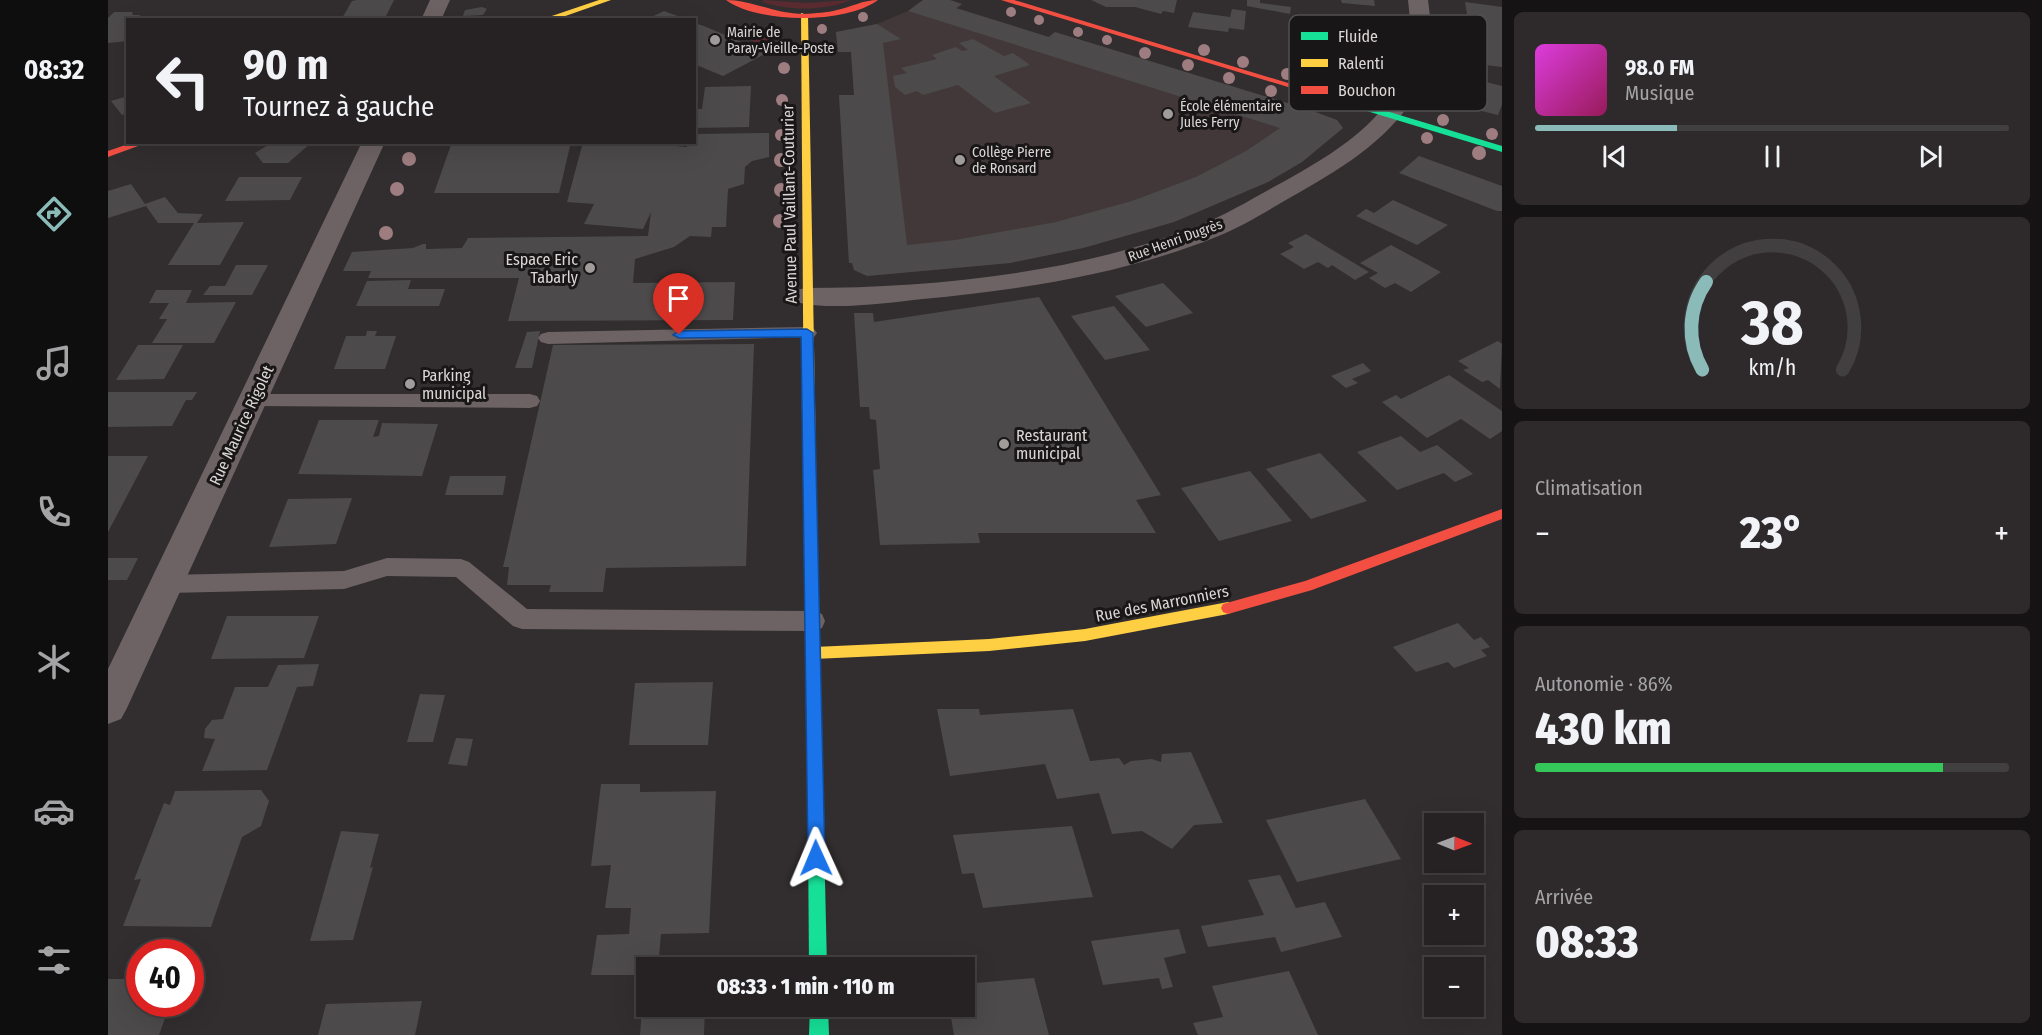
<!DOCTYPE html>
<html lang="fr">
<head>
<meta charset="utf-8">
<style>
  body { margin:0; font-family:"Fira Sans Condensed",sans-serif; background:#2e2a2b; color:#f1f3f6; height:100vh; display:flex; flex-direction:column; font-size:22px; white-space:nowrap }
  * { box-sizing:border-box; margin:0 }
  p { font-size:20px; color:#a4a4a6 }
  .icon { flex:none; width:33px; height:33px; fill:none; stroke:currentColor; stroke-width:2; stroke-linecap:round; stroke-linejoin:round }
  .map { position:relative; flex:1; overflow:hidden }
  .panel { display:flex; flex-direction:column; gap:12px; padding:12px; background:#151313; width:540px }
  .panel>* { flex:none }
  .top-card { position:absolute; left:18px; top:18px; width:570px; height:126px; border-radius:0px; box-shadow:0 6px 24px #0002,0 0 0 2px #423f41; background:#262223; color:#f1f3f6; overflow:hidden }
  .needle { width:39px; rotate:91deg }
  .tools { position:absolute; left:1316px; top:813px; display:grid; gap:12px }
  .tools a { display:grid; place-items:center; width:60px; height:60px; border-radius:0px; background:#262223; box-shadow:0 6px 24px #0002,0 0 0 2px #423f41; font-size:30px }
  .speed { position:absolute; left:18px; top:939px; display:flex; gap:12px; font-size:30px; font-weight:700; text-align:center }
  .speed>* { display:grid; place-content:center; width:78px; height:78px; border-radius:50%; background:#262223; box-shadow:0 6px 24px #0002,0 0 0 2px #423f41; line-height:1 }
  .speed .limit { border:9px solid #d22; background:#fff; color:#111 }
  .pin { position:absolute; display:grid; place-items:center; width:51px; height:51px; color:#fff; margin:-62px -26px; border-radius:50% 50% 50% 0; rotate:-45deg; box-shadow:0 0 6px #0007 }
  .pin .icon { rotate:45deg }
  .me { position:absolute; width:66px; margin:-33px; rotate:359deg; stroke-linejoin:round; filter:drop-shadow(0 0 4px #0008) }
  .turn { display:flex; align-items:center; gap:21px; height:126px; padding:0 18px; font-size:27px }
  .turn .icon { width:78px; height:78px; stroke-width:2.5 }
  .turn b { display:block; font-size:42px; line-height:51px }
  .big { font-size:45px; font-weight:800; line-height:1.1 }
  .panel .card { flex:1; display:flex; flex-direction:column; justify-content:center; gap:9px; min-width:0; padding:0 21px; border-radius:9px; background:#2e2a2b }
  .panel .dial { align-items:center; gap:0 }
  .dial svg { height:156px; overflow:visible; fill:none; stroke:#423f41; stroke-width:7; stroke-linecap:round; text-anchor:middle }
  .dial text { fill:#f1f3f6; stroke:none }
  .song { display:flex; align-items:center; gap:18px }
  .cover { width:72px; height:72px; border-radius:9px; background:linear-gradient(135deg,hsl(300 70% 55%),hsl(330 70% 35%)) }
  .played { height:6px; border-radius:3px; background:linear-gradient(90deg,#8bbbb9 30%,#423f41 30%) }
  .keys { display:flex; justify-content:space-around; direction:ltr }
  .heat { display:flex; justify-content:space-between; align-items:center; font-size:33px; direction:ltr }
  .charge { height:9px; border-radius:4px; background:linear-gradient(90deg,#34c759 86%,#423f41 0) }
  .trip { position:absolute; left:528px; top:957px; width:339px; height:60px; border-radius:0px; background:#262223; box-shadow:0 6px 24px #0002,0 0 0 2px #423f41; font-weight:800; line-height:60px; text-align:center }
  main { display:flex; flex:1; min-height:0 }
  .menu { display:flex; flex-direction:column; width:108px; justify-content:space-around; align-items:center; background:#0f0e0e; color:#a4a4a6 }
  .menu .icon { width:42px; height:42px }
  .menu .current { color:#8bbbb9 }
  .menu b { font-size:27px; color:#f1f3f6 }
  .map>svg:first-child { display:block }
</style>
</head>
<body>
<main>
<nav class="menu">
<b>08:32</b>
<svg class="icon current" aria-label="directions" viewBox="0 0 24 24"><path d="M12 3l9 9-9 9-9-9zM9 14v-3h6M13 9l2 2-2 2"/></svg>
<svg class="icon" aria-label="music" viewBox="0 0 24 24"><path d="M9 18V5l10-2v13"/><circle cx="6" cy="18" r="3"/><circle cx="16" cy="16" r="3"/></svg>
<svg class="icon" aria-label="phone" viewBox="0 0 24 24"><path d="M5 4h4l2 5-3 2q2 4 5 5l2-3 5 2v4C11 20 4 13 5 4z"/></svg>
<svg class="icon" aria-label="climate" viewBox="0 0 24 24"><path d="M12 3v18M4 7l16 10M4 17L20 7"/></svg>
<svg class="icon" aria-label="car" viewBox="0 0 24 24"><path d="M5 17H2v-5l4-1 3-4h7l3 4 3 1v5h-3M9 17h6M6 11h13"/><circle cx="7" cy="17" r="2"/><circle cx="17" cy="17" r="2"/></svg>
<svg class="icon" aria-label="filters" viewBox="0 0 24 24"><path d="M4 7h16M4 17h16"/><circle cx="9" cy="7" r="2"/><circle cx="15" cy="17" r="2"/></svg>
</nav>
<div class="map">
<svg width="1394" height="1035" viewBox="0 0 1394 1035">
  <rect width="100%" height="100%" fill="#322e2f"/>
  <path fill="#423839" d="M 815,0 L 842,0 L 854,4 L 849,9 L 940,37 L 947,32 L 1202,110 L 1229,120 L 1235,128 L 1194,162 L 1160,182 L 1066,222 L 975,248 L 902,263 L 759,276 L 746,270 L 744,263 L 741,263 L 731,95 L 746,95 L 743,52 L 730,52 L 728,32 L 769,24 L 800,11 Z"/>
  <g fill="#5a2a31">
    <path d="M 656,0 L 698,3 L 743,0 C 717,11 681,11 654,2 Z"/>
    <path d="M 622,23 L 663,39 L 664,50 L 618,29 Z"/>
  </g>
  <g fill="#4c4a4a">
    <path d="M 249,0 L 286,0 L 276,20 L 233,20 L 244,1 Z"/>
    <path d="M 815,0 L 842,0 L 854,4 L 848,8 L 941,37 L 947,32 L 1202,110 L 1229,120 L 1235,128 L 1194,162 L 1160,182 L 1066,222 L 975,248 L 902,263 L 759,276 L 746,270 L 744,263 L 741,263 L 731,95 L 746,95 L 743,52 L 730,52 L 728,32 L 769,24 L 793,39 L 775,43 L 799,245 L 847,240 L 948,222 L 1024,201 L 1088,177 L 1138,151 L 1172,128 L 800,11 Z"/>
    <path d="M 983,0 L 1069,0 L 1066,13 L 1055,11 L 1053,14 L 1027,7 L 998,7 Z"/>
    <path d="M 1139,0 L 1152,0 L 1152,3 L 1183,7 L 1182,14 L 1139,6 Z"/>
    <path d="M 1233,0 L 1266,0 L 1267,6 L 1234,3 Z"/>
    <path d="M 1357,2 L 1394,7 L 1394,67 L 1378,65 L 1378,52 L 1352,48 L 1352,38 L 1363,40 L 1361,25 L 1365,26 L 1365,20 L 1373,21 L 1371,15 L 1359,14 Z"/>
    <path d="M 374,7 L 379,9 L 375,15 L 355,16 L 357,10 Z"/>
    <path d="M 1124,9 L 1138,11 L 1136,30 L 1121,28 L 1120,32 L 1080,27 L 1085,12 L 1122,17 Z"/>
    <path d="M 556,11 L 578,19 L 578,20 L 537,20 Z"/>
    <path d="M 6,12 L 24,12 L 25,15 L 33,15 L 30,17 L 55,17 L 53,20 L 20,20 L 20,41 L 0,43 L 0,18 Z"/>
    <path d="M 586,23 L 596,26 L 659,53 L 615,76 L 586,64 Z"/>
    <path d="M 865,39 L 896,56 L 905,53 L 922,65 L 886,76 L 923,103 L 887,113 L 850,85 L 815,95 L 809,91 L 797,95 L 787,87 L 785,76 L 799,73 L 793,68 L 829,59 L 824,55 L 848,47 L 854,51 L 860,50 L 851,43 Z"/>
    <path d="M 1366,79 L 1394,86 L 1394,105 L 1390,115 L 1353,106 Z"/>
    <path d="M 643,86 L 641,127 L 586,128 L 586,109 L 594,109 L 597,87 Z"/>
    <path d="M 20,96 L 20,113 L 14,115 L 3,101 Z"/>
    <path d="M 661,133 L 661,157 L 644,161 L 637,167 L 636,184 L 620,189 L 618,227 L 604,227 L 603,237 L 582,236 L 566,247 L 527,259 L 525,283 L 627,282 L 625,320 L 400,321 L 411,278 L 260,278 L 263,271 L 235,271 L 244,252 L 305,248 L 315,244 L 318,244 L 318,249 L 354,248 L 360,238 L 540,236 L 543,212 L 535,229 L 476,224 L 486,204 L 459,202 L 475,142 L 558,142 L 557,145 L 579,147 L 579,142 L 586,142 L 586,134 Z"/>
    <path d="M 165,142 L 204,142 L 180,163 L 155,163 L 147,153 Z"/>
    <path d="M 344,142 L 463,142 L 451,193 L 326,193 Z"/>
    <path d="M 1311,156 L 1394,186 L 1394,211 L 1389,211 L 1291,173 Z"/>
    <path d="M 131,177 L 194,177 L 182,200 L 117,201 Z"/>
    <path d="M 23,184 L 37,204 L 57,197 L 70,213 L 95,214 L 89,223 L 136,222 L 112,265 L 60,265 L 86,223 L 50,223 L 38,206 L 0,218 L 0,191 Z"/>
    <path d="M 1285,200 L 1340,225 L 1309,245 L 1248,216 L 1258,209 L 1266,213 Z"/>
    <path d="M 1198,234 L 1261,272 L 1247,280 L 1224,265 L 1220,268 L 1210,262 L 1196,269 L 1172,254 L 1186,247 L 1180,243 Z"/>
    <path d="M 1283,245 L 1333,272 L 1303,292 L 1287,283 L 1277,288 L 1261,278 L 1270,273 L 1252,263 Z"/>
    <path d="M 128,265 L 160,265 L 144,295 L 95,295 L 102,286 L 117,286 Z"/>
    <path d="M 303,280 L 300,289 L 337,289 L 331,306 L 248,306 L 259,281 Z"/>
    <path d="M 1055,283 L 1085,313 L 1038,327 L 1007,296 Z"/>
    <path d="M 48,290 L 84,290 L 78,303 L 128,302 L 106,343 L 44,343 L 59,319 L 51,319 L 61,303 L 41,303 Z"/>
    <path d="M 931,297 L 1053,495 L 1028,500 L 1048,533 L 870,533 L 872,543 L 772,545 L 765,470 L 772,469 L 768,420 L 762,419 L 761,407 L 752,407 L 746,313 L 765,313 L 766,322 Z"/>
    <path d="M 1006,306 L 1042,350 L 997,360 L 963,316 Z"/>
    <path d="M 259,331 L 269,331 L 267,336 L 288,336 L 277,369 L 226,369 L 238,336 L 258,336 Z"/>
    <path d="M 432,331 L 424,368 L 407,368 L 419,332 Z"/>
    <path d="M 1390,341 L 1394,344 L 1392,389 L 1380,380 L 1374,382 L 1355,370 L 1361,368 L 1350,361 Z"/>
    <path d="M 646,344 L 638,566 L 498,568 L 495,592 L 441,592 L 443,585 L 399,585 L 401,567 L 395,567 L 445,345 Z"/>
    <path d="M 30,345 L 75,345 L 56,379 L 8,380 Z"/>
    <path d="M 1255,363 L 1263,371 L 1244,379 L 1250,383 L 1238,388 L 1223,376 Z"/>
    <path d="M 1341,375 L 1394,411 L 1394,431 L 1382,439 L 1353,419 L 1319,438 L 1274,402 L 1288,395 L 1293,399 Z"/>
    <path d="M 0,392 L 89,392 L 84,400 L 78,400 L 64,426 L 0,427 Z"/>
    <path d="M 211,420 L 271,420 L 265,437 L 271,436 L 274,423 L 330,424 L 314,476 L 190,474 Z"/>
    <path d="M 1293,436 L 1312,452 L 1329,445 L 1365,474 L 1347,482 L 1336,473 L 1289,490 L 1249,452 Z"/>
    <path d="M 1212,453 L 1259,501 L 1203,519 L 1158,469 Z"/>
    <path d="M 0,456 L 40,456 L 0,532 Z"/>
    <path d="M 1142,471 L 1184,521 L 1111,541 L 1073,488 Z"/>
    <path d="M 342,476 L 398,476 L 395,495 L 337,495 Z"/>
    <path d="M 244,498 L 228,544 L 161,547 L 180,499 Z"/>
    <path d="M 0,558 L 30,558 L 19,580 L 0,580 Z"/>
    <path d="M 119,616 L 211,616 L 196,658 L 103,659 Z"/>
    <path d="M 1350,623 L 1366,640 L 1373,637 L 1382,647 L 1373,650 L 1379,656 L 1346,668 L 1340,662 L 1308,672 L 1285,647 Z"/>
    <path d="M 211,664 L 205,686 L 189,687 L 159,770 L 94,771 L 107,739 L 96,738 L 97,729 L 104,720 L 115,719 L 127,687 L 160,687 L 170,665 Z"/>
    <path d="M 605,682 L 600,745 L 521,745 L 527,683 Z"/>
    <path d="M 312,694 L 337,695 L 325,742 L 299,742 Z"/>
    <path d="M 829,709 L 871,709 L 872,715 L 965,709 L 982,761 L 1011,758 L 1016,765 L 1023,761 L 1044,759 L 1053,762 L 1054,754 L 1083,752 L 1115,823 L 1086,825 L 1064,849 L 1034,831 L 1004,834 L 991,793 L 949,799 L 937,764 L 842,776 Z"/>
    <path d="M 348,738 L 365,739 L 359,766 L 340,764 Z"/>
    <path d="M 493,784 L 532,784 L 532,792 L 608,791 L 601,933 L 553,934 L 550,968 L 538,968 L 538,975 L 483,975 L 489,935 L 521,934 L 523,908 L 497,908 L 503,865 L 483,866 Z"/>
    <path d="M 153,790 L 161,801 L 153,826 L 134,837 L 103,927 L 15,926 L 33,879 L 26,880 L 56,803 L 62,805 L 67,791 Z"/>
    <path d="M 1257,799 L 1293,859 L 1189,882 L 1158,820 Z"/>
    <path d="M 964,826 L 985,897 L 875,908 L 866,873 L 854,874 L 845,835 Z"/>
    <path d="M 233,831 L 271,834 L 262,868 L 265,867 L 245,940 L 202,941 Z"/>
    <path d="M 1172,875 L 1188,908 L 1217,902 L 1234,937 L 1173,952 L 1167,937 L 1100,947 L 1093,926 L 1156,915 L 1140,880 Z"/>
    <path d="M 1071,929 L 1078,953 L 1056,958 L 1065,987 L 1054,989 L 1051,978 L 995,985 L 983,941 Z"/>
    <path d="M 1181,971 L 1210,1035 L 1090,1035 L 1085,1023 L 1115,1017 L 1104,986 Z"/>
    <path d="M 926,978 L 941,1035 L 846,1035 L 841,1006 L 856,1006 L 856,984 Z"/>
    <path d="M 0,979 L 32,979 L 32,1004 L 62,1004 L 51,1035 L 0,1035 Z"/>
    <path d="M 535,996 L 538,996 L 538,1006 L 597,1006 L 596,1035 L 532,1035 Z"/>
    <path d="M 314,1001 L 307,1035 L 210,1035 L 218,1004 Z"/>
  </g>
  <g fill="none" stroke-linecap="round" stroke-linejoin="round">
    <g fill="#6e6364" fill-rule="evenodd">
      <path d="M 699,327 L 706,329 L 709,333 L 706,337 L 440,344 L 433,342 L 430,338 L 433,334 L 440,332 Z"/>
      <path d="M 145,394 L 422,394 L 429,396 L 432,401 L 429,406 L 422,408 L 138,406 L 135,401 L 138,396 Z"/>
      <path d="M 279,558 L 353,559 L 361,562 L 419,609 L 705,611 L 714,614 L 717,621 L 714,628 L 705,631 L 414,629 L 405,626 L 348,577 L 279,576 L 236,589 L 59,593 L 51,591 L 47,584 L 51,577 L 59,575 L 236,571 Z"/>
    </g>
    <g fill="#6e6364" fill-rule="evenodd">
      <path d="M 322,0 L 342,0 L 333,20 L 313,20 Z"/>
      <path d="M 1300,0 L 1320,0 C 1324,30 1326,60 1311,89 C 1285,136 1238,166 1192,192 C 1165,207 1138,225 1108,237 C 1016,274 913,290 815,299 C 778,303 724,311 688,302 L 684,296 L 688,290 L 698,288 C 826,288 971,273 1090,226 C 1120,214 1147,197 1175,182 C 1225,154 1282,121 1299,63 C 1306,42 1302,21 1300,0 Z"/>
      <path d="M 254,142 L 277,142 L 19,708 L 13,719 L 0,724 L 0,669 Z"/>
    </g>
    <g fill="#16e098" fill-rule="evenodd">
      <path d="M 1216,94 L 1222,94 L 1394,146 L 1394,152 L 1216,98 Z"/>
      <path d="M 708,829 L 714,831 L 716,837 L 719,968 L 701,968 L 700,837 L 702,831 Z"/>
      <path d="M 702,1006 L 720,1006 L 721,1035 L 701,1035 Z"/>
    </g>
    <g fill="#ffcf43" fill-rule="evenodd">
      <path d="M 491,0 L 503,0 L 446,20 L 432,20 Z"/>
      <path d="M 693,13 L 700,15 L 708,457 L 702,462 L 696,457 Z"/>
      <path d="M 1120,602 L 1125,604 L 1127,608 L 1125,612 L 1120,614 L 977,641 L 881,651 L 706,659 L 701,657 L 699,653 L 701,649 L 706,647 L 881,639 L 977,629 Z"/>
    </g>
    <g fill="#f24e42" fill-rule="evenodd">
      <path d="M 618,0 C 643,0 668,14 696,14 C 707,13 719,13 729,10 C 743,7 755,0 770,0 C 738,24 651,24 618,0 Z"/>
      <path d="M 893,0 L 906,0 L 1223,96 L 1216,98 Z"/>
      <path d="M 26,142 L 41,142 L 0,157 L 0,151 Z"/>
      <path d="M 702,452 L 708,457 L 716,837 L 714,843 L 708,845 L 702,843 L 700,837 L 696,457 Z"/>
      <path d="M 1394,509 L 1394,519 L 1204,590 L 1120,614 L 1115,612 L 1113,608 L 1115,604 L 1197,581 Z"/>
    </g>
  </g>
  <g fill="#9d7d80">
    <circle cx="903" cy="12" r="5"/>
    <circle cx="755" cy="17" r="5"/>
    <circle cx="931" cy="20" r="5"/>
    <circle cx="714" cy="29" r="5"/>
    <circle cx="970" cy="32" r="5"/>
    <circle cx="999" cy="40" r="5"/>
    <circle cx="677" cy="45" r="6"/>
    <circle cx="1096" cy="50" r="6"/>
    <circle cx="1037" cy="53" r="6"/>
    <circle cx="1135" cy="62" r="6"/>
    <circle cx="1080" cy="65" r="6"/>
    <circle cx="676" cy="68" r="6"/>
    <circle cx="1179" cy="74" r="6"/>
    <circle cx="1121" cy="78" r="6"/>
    <circle cx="1163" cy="91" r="6"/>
    <circle cx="674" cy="100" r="6"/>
    <circle cx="1335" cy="120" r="6"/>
    <circle cx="1384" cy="134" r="6"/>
    <circle cx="673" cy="135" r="6"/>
    <circle cx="1319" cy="138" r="6"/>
    <circle cx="1371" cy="153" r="7"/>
    <circle cx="301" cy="159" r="7"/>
    <circle cx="673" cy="160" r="7"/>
    <circle cx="289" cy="189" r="7"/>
    <circle cx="673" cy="190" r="7"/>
    <circle cx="672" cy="221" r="7"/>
    <circle cx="278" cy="233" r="7"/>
  </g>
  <path fill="#1a73e8" stroke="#114b97" stroke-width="1.5" d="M 699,329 L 705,333 L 717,858 L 715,864 L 708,867 L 702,864 L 700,858 L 693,337 L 571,338 L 565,335 L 571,331 Z"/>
  <g fill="#a09c9c" stroke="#191617" stroke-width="2">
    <circle cx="607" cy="40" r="6"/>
    <circle cx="1060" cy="114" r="6"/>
    <circle cx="852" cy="160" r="6"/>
    <circle cx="482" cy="268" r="6"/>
    <circle cx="302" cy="384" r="6"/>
    <circle cx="896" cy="444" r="6"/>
  </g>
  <g text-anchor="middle" stroke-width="6" stroke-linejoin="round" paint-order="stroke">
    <g font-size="14" fill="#dbd7d7" stroke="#191617" text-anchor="start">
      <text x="619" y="37">Mairie de<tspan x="619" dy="16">Paray-Vieille-Poste</tspan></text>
      <text x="1072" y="111">École élémentaire<tspan x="1072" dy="16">Jules Ferry</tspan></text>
      <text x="864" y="157">Collège Pierre<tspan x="864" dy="16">de Ronsard</tspan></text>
    </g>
    <g font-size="14" fill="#dbd7d7" stroke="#191617">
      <text transform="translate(1067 240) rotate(-20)" y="5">Rue Henri Dugrès</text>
    </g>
    <g font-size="16" fill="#dbd7d7" stroke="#191617">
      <text transform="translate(681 204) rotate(-91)" y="6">Avenue Paul Vaillant-Couturier</text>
      <text transform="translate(133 425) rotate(-65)" y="6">Rue Maurice Rigolet</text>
      <text transform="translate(1054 603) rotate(-11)" y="6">Rue des Marronniers</text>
    </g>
    <g font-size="16" fill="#dbd7d7" stroke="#191617" text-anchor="start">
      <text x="470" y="265" text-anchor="end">Espace Eric<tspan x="470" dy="18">Tabarly</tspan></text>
      <text x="314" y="381">Parking<tspan x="314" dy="18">municipal</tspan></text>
      <text x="908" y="441">Restaurant<tspan x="908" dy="18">municipal</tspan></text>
    </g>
  </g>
  <rect x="1181" y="15" width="198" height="96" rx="9" fill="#191617" stroke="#535051" stroke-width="1.5"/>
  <rect x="1193" y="32" width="27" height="8" fill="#16e098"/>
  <rect x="1193" y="59" width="27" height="8" fill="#ffcf43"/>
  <rect x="1193" y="86" width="27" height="8" fill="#f24e42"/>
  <g font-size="16" fill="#dbd7d7">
    <text x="1230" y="42">Fluide</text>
    <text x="1230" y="69">Ralenti</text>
    <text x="1230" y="96">Bouchon</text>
  </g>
</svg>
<div class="tools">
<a><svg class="needle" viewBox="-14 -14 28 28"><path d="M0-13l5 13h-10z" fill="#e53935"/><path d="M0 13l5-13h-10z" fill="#a4a4a6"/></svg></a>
<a>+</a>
<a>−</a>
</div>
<div class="speed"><div class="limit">40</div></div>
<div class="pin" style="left:571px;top:335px;background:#d93025"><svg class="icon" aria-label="arrive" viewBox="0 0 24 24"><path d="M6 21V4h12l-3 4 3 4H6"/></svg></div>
<svg class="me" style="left:708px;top:858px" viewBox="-20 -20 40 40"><path d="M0-17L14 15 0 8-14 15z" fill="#1a73e8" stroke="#fff" stroke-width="4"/></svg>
<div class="trip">08:33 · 1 min · 110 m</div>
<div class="top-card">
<div class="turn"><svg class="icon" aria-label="left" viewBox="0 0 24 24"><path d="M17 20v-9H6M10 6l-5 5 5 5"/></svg><div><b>90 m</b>Tournez à gauche</div></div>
</div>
</div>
<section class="panel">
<div class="card">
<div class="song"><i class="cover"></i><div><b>98.0 FM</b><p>Musique</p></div></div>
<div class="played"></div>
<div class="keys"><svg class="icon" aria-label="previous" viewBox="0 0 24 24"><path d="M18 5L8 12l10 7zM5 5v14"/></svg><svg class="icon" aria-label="pause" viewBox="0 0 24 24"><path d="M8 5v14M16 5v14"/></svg><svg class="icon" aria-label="next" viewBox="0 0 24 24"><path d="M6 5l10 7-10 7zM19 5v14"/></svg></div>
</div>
<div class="card dial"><svg viewBox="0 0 100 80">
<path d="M14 69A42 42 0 1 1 86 69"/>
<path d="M14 69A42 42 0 0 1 16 24" stroke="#8bbbb9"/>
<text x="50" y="56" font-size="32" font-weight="700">38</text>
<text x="50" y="72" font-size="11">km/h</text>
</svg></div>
<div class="card"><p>Climatisation</p>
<div class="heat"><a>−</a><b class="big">23°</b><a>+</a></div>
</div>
<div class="card"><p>Autonomie · 86%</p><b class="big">430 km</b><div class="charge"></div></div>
<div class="card"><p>Arrivée</p><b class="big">08:33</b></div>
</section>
</main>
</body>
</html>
